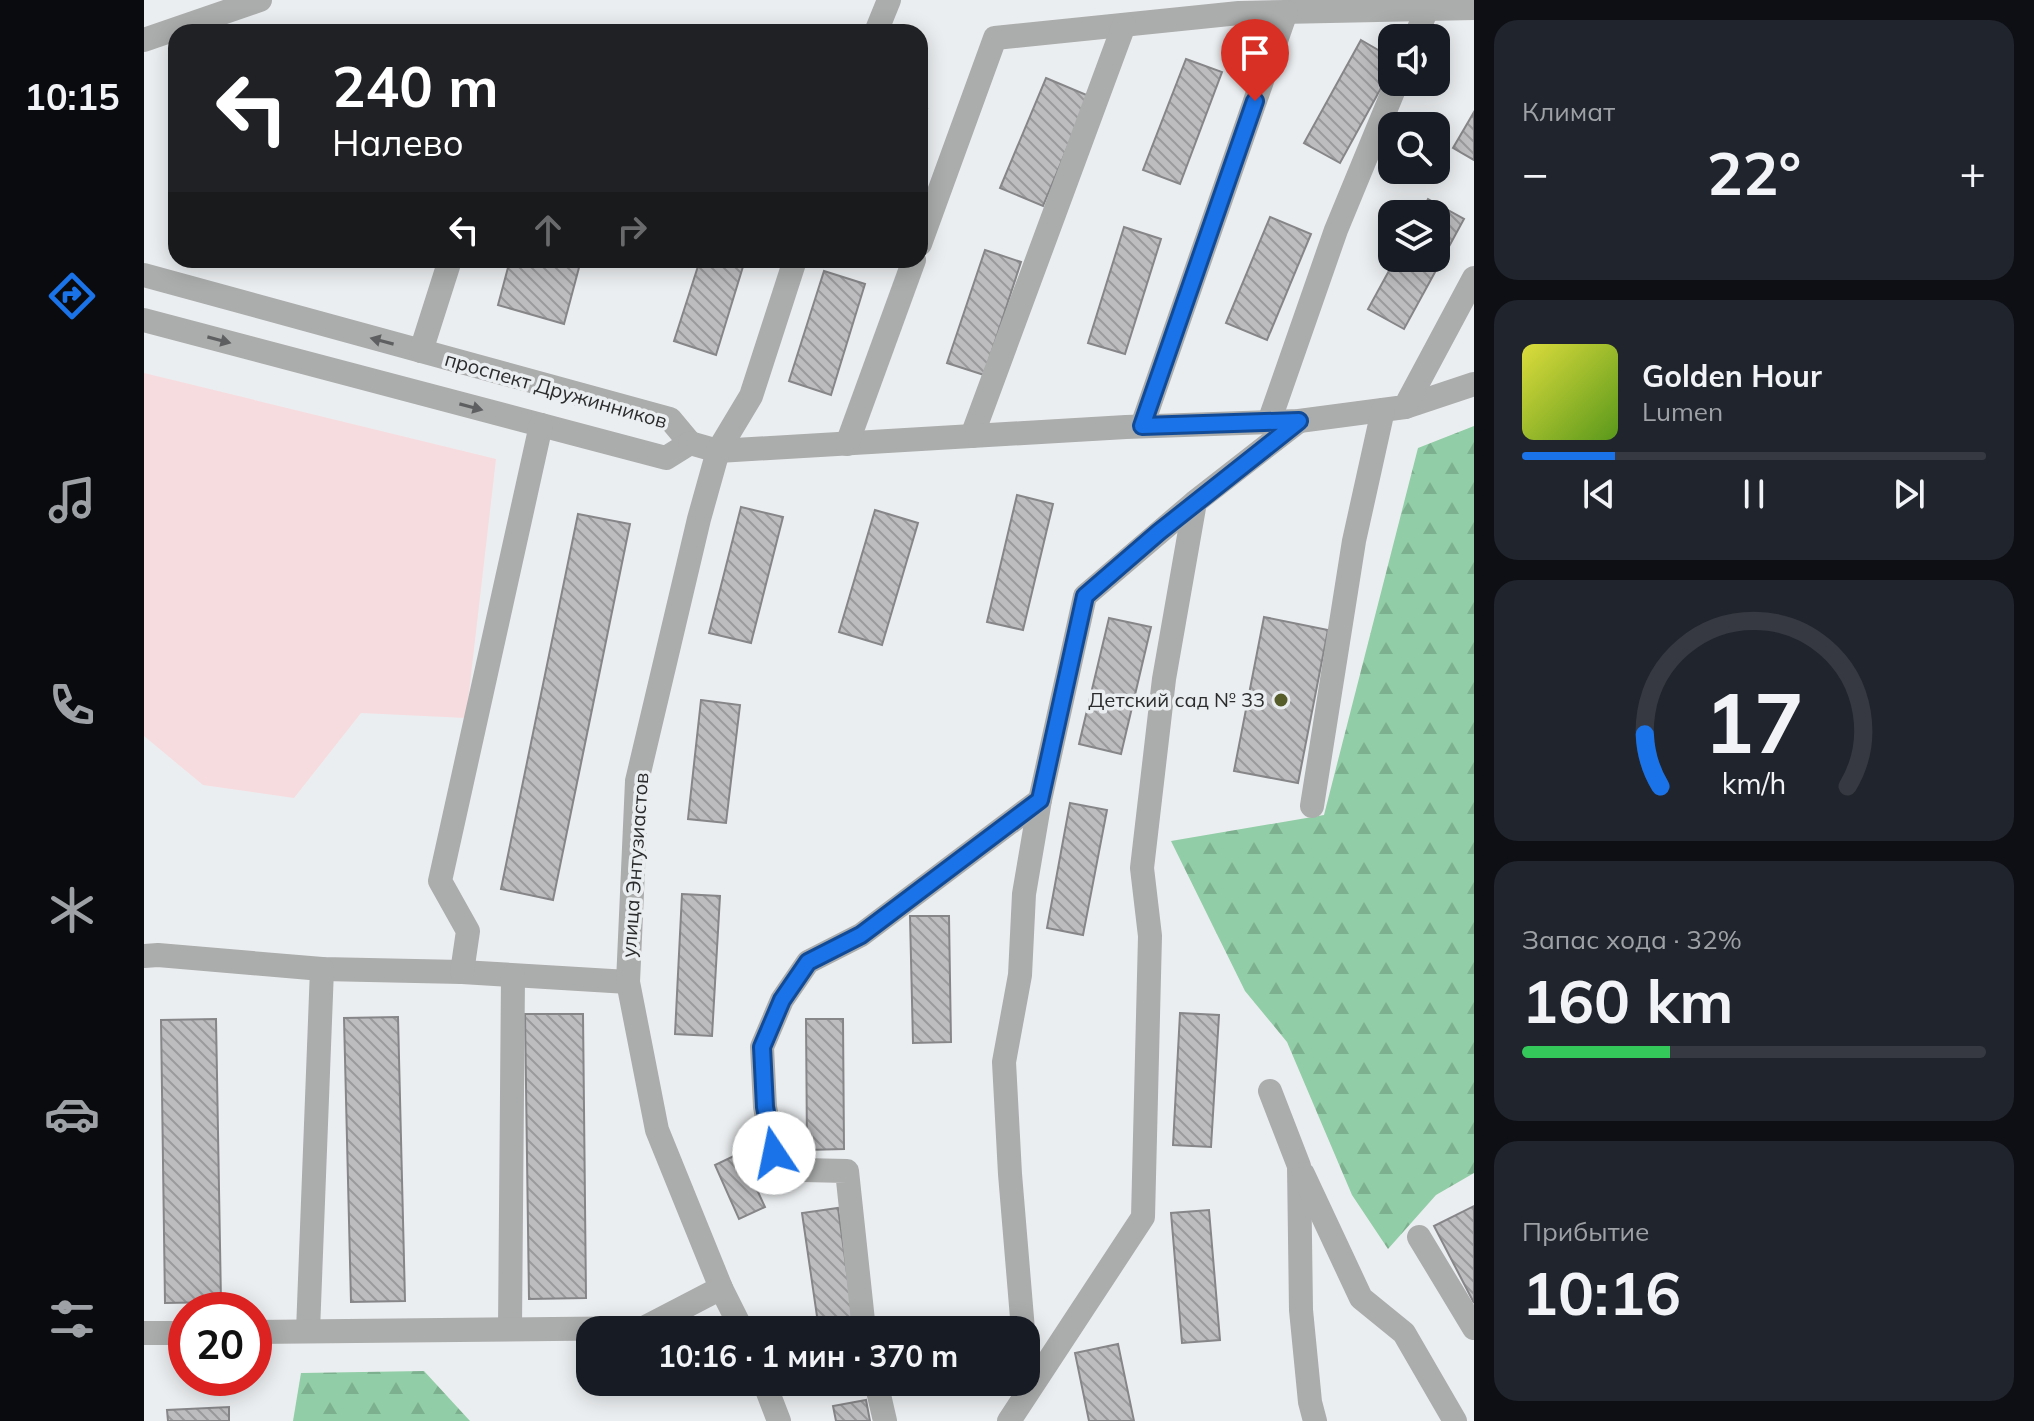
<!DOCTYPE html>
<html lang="ru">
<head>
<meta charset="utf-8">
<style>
  body { margin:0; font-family:Mulish,sans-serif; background:#20242c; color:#f1f3f6; height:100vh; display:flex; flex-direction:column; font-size:30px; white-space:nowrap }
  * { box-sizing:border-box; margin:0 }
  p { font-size:26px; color:#9ea1a6 }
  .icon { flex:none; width:44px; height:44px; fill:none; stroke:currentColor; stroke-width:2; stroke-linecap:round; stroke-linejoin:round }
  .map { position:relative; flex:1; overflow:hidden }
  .details { display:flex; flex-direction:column; gap:20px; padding:20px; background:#0d0f14; width:560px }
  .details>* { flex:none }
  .hud { position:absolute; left:24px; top:24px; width:760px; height:244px; border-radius:24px; box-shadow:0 4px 20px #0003; background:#202124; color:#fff; overflow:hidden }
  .controls { position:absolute; left:1234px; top:24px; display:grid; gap:16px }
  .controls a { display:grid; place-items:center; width:72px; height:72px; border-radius:16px; background:#171b24; box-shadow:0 4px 20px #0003; font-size:40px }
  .speed { position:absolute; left:24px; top:1292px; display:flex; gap:16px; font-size:40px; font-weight:700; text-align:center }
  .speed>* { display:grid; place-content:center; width:104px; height:104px; border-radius:50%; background:#171b24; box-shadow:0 4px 20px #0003; line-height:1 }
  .speed .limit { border:12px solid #d22; background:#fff; color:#111 }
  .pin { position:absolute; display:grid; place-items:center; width:68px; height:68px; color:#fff; margin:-82px -34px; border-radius:50% 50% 50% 0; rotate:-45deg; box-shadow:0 0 8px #0007 }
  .pin .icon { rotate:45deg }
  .me { position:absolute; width:88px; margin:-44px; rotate:349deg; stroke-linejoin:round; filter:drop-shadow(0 0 6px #0008) }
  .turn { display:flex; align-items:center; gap:28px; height:168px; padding:0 32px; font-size:36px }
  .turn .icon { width:104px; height:104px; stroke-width:2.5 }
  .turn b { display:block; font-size:56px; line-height:68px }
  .lanes { display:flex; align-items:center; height:76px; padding:0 32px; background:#0003; justify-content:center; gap:40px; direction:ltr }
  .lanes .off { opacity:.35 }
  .big { font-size:60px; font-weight:700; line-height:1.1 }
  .details .card { flex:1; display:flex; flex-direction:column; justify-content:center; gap:12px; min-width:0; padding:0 28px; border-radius:24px; background:#20242c }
  .details .dial { align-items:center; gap:0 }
  .dial svg { height:208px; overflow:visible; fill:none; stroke:#363941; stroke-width:7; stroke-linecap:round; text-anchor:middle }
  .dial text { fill:#f1f3f6; stroke:none }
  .song { display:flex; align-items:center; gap:24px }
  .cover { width:96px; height:96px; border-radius:12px; background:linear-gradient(135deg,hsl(60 70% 55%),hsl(90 70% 35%)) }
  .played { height:8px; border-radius:4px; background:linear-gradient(90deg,#1a73e8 20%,#363941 20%) }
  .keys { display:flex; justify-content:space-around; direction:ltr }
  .heat { display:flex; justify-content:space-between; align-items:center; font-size:44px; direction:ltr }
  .charge { height:12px; border-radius:6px; background:linear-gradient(90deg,#34c759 32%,#363941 0) }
  .trip { position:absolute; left:432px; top:1316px; width:464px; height:80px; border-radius:24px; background:#171b24; box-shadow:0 4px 20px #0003; font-weight:700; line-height:80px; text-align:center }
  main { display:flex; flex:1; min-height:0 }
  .tab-bar { display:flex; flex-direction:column; width:144px; justify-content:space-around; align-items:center; background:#090b0e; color:#9ea1a6 }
  .tab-bar .icon { width:56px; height:56px }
  .tab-bar .on { color:#1a73e8 }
  .tab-bar b { font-size:36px; color:#f1f3f6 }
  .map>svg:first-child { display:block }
</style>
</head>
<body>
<main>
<nav class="tab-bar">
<b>10:15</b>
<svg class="icon on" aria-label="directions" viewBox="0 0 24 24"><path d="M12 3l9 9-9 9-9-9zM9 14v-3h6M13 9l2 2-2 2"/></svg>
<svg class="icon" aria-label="music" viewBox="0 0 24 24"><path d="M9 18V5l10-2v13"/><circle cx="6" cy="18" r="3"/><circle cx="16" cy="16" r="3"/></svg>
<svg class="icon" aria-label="phone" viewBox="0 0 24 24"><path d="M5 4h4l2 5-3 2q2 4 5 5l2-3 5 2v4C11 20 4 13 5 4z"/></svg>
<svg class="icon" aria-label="climate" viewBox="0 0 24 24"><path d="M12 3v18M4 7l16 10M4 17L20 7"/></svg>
<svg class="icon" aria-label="car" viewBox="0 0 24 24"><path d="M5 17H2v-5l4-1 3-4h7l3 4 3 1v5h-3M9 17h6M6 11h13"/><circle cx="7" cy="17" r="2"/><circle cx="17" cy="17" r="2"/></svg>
<svg class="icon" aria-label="filters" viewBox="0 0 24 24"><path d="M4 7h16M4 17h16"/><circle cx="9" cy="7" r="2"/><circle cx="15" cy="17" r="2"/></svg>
</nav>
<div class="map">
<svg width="1330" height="1421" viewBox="0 0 1330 1421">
  <defs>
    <pattern id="forest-firs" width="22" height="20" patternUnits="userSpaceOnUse" patternTransform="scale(2)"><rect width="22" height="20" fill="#91cda6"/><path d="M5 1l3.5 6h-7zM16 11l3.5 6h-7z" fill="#7db08f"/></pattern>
    <pattern id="building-back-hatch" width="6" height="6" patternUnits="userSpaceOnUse" patternTransform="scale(2)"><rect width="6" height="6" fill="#bdbdc0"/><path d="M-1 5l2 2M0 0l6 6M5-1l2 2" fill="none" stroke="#9a9a9c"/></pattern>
  </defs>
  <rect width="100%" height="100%" fill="#ebeef0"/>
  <path fill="#f7dcdf" d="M 0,373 L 352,459 L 322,718 L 217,713 L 150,798 L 59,785 L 0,736 Z"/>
  <g fill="url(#forest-firs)">
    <path d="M 1330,426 L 1330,1173 L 1292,1195 L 1244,1249 L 1208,1195 L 1143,1042 L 1101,991 L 1027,841 L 1180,815 L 1274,448 Z"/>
    <path d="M 280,1371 L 326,1421 L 149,1421 L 157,1373 Z"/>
  </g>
  <g fill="url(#building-back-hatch)" stroke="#868689" stroke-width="2">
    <path d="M 1217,40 L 1248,58 L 1248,68 L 1196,163 L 1160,143 Z"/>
    <path d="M 1042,59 L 1078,72 L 1036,184 L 999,170 Z"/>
    <path d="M 902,78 L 945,96 L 899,206 L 856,188 Z"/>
    <path d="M 776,107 L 783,109 L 776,131 Z"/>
    <path d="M 1330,112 L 1330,160 L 1309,148 Z"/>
    <path d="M 1284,199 L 1320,219 L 1260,329 L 1224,309 L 1252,258 L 1292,258 L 1292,214 L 1276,214 Z"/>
    <path d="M 1126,217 L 1167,234 L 1123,340 L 1082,323 Z"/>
    <path d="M 980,227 L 1017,239 L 981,354 L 944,343 Z"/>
    <path d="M 841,250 L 877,262 L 840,375 L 803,363 Z"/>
    <path d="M 366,260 L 437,260 L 420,324 L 354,305 Z"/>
    <path d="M 556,260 L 601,260 L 572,355 L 530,341 Z"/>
    <path d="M 680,271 L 721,284 L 687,395 L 645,381 Z"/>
    <path d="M 873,495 L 909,504 L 879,630 L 843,622 Z"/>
    <path d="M 597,507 L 639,517 L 607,643 L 565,633 Z"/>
    <path d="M 731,510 L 774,523 L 738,645 L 695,632 Z"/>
    <path d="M 434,514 L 486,524 L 409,900 L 357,889 Z"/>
    <path d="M 1120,617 L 1184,630 L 1154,783 L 1090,771 Z"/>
    <path d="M 965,618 L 1007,627 L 977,754 L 935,744 Z"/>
    <path d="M 557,700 L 596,705 L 582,823 L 544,819 Z"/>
    <path d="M 926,803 L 963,810 L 939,935 L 903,928 Z"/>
    <path d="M 538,894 L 576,896 L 568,1036 L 531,1034 Z"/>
    <path d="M 766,916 L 805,916 L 807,1042 L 769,1043 Z"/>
    <path d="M 1036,1013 L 1075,1015 L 1067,1147 L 1029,1145 Z"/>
    <path d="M 381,1014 L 439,1014 L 442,1298 L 385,1299 Z"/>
    <path d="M 254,1017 L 261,1301 L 207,1302 L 200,1018 Z"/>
    <path d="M 72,1019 L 77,1302 L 21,1303 L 17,1020 Z"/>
    <path d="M 662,1019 L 699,1019 L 700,1149 L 663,1150 Z"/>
    <path d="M 596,1153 L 621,1207 L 595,1219 L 571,1165 Z"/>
    <path d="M 1330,1206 L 1330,1303 L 1290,1226 Z"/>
    <path d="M 694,1208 L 711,1330 L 675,1330 L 658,1213 Z"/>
    <path d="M 1065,1210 L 1076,1340 L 1038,1343 L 1027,1213 Z"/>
    <path d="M 974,1344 L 990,1421 L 945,1421 L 931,1353 Z"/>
    <path d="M 722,1400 L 726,1421 L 692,1421 L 689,1406 Z"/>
    <path d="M 85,1407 L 85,1421 L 24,1421 L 23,1410 Z"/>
  </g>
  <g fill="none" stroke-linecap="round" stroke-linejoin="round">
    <g stroke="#abacac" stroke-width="24">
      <path d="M 732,32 L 745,0"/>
      <path d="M 1271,38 L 1283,9"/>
      <path d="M 0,40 L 116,0"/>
      <path d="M 776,244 L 851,38 L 1095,13 L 1330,8"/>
      <path d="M 0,275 L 526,419 L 546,443"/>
      <path d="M 0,320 L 522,458 L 546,443"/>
      <path d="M 277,351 L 306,260"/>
      <path d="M 1261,407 L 1330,384"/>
      <path d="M 1125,422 L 1192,230 L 1253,82"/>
      <path d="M 998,426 L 1142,12"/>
      <path d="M 828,436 L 980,25"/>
      <path d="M 546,443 L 574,451 L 982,427 L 1155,421 L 1261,407 L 1330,278"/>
      <path d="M 703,444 L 770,260"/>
      <path d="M 1168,806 L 1210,541 L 1239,410"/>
      <path d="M 0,956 L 14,955 L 178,969 L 318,972 L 484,982"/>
      <path d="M 318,972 L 324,931 L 296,881 L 397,425"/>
      <path d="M 1126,1091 L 1155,1166 L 1157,1310 L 1166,1402 L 1171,1421"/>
      <path d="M 1159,1174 L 1217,1298 L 1260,1333 L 1311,1421"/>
      <path d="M 1275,1237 L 1330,1328"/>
      <path d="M 366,1329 L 369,976"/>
      <path d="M 598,1330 L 577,1288 L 513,1130 L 484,982 L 493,781 L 555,519 L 574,451 L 607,396 L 651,260"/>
      <path d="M 720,1330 L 703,1171 L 659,1170 L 630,1153 L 621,1107 L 618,1047 L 638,1000 L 664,962 L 717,935 L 896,800 L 941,596 L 1051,502"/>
      <path d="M 879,1330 L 866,1174 L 860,1062 L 876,975 L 880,894 L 896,800"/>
      <path d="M 164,1331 L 178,969"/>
      <path d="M 110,1332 L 500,1328 L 577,1288"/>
      <path d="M 0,1333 L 42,1333"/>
      <path d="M 620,1382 L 635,1421"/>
      <path d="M 732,1382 L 741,1421"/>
      <path d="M 865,1421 L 999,1217 L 1006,936 L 998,868 L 1020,679 L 1051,502 L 1155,421"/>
    </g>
  </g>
  <defs><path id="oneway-solid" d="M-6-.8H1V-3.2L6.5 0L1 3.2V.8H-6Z" transform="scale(2)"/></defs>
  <g fill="#5e5f60">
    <use href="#oneway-solid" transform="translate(75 340) rotate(15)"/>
    <use href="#oneway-solid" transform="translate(238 341) rotate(-165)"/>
    <use href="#oneway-solid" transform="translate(327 407) rotate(15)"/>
  </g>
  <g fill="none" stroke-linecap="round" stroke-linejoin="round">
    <defs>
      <path id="route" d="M 630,1153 L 621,1107 L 618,1047 L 638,1000 L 664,962 L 717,935 L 896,800 L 941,596 L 1015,532 L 1155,421 L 998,426 L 1111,101"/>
    </defs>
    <use href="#route" stroke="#114b97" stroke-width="20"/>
    <use href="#route" stroke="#1a73e8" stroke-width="14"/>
  </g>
  <circle fill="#565d2b" stroke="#ebeef0" stroke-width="3" cx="1137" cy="700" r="8"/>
  <g text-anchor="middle" stroke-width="7" stroke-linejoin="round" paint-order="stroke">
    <g font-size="20" fill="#2b2c2d" stroke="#ebeef0">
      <text transform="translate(412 390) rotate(16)" y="7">проспект Дружинников</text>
      <text transform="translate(491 865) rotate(-86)" y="7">улица Энтузиастов</text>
    </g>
    <g font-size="20" fill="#2b2c2d" stroke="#ebeef0" text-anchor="end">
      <text x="1121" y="707">Детский сад № 33</text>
    </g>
  </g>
</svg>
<div class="controls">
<a><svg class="icon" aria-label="sound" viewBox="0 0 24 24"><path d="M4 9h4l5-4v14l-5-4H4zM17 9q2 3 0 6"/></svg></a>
<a><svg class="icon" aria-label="search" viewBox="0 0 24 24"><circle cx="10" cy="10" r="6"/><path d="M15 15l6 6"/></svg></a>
<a><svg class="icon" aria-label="layers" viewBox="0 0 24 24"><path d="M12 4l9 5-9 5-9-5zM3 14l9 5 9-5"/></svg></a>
</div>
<div class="speed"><div class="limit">20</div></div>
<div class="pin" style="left:1111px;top:101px;background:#d93025"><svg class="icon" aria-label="arrive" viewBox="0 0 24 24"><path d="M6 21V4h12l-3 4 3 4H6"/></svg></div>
<svg class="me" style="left:630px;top:1153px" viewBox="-20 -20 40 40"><circle r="19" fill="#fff"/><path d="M0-13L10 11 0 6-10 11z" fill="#1a73e8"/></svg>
<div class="trip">10:16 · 1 мин · 370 m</div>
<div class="hud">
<div class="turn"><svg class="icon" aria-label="left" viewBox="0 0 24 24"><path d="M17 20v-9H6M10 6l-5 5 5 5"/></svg><div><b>240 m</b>Налево</div></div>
<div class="lanes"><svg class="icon" aria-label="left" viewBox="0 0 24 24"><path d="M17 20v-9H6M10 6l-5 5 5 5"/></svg><svg class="icon off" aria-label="ahead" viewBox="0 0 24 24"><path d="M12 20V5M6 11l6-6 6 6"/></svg><svg class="icon off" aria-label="right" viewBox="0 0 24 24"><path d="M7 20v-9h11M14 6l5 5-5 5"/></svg></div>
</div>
</div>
<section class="details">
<div class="card"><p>Климат</p>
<div class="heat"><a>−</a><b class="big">22°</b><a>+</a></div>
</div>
<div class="card">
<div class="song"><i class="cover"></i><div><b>Golden Hour</b><p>Lumen</p></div></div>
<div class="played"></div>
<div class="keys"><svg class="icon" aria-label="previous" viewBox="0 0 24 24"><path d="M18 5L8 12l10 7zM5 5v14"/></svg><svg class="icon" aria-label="pause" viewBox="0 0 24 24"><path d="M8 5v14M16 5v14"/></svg><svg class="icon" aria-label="next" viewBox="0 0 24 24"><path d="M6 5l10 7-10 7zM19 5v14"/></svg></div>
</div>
<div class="card dial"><svg viewBox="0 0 100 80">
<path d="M14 69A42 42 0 1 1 86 69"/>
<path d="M14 69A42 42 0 0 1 8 49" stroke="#1a73e8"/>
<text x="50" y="56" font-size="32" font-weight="700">17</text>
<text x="50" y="72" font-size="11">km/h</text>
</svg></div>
<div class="card"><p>Запас хода · 32%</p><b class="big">160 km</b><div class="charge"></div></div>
<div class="card"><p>Прибытие</p><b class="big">10:16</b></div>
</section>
</main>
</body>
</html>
